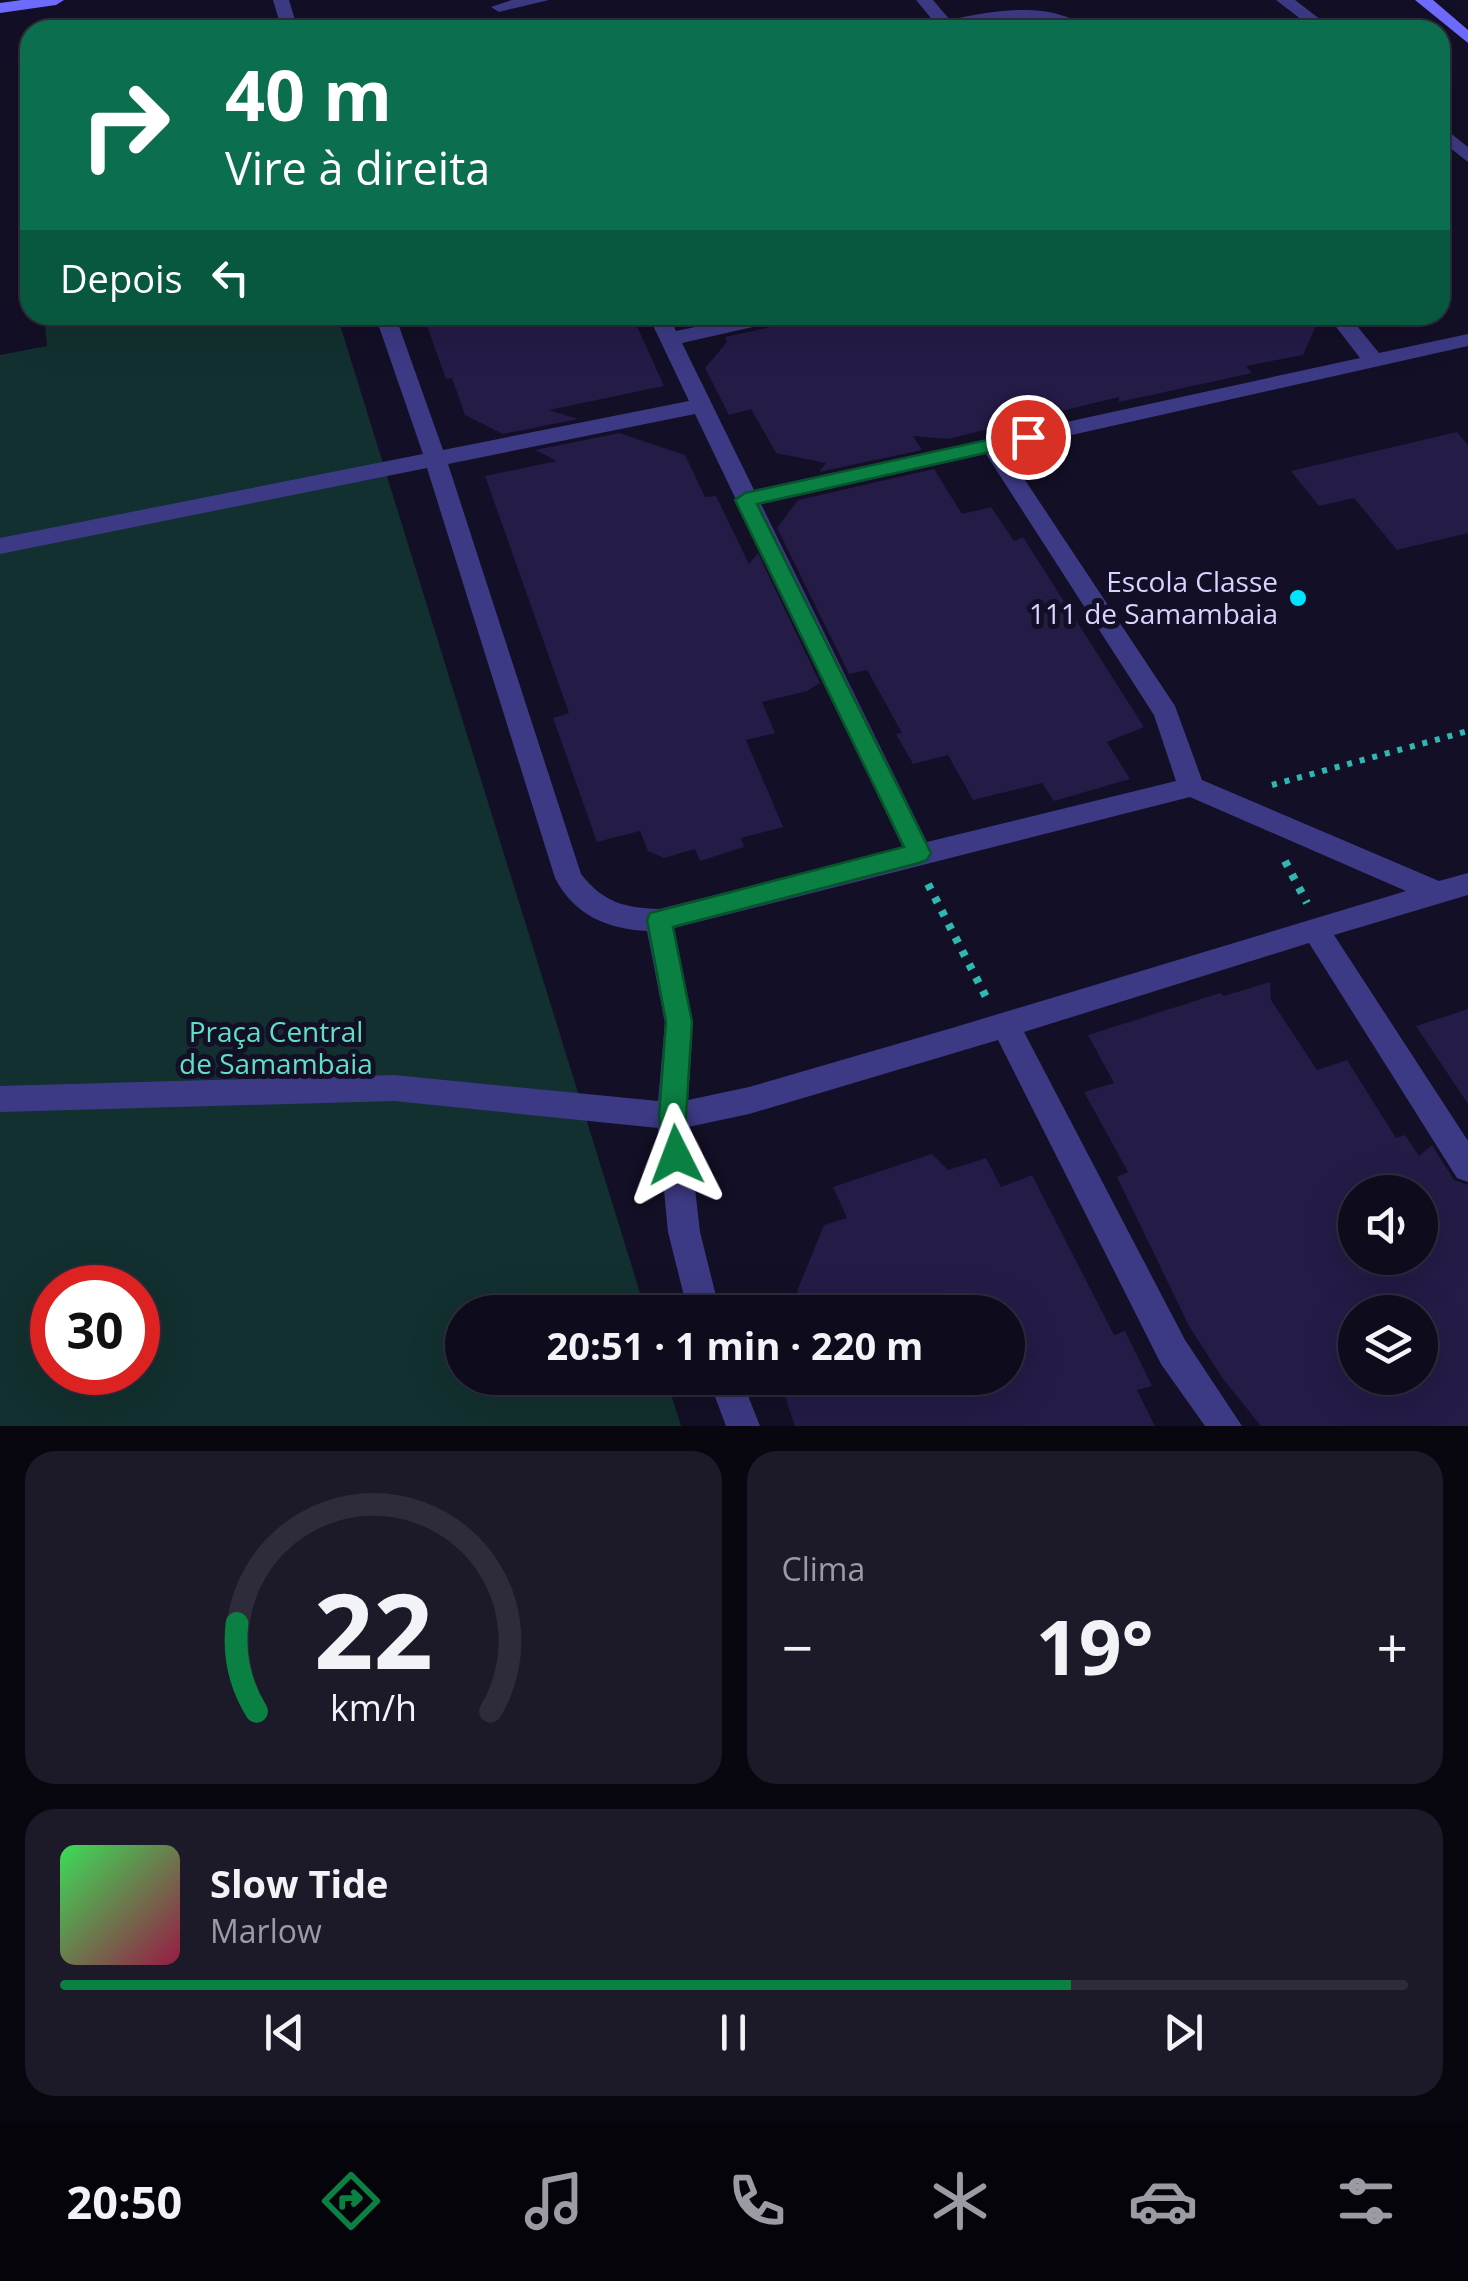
<!DOCTYPE html>
<html lang="pt">
<head>
<meta charset="utf-8">
<style>
  body { margin:0; font-family:"Open Sans",sans-serif; background:#1c1929; color:#f1f3f6; height:100vh; display:flex; flex-direction:column; font-size:38px; white-space:nowrap }
  * { box-sizing:border-box; margin:0 }
  p { font-size:32px; color:#9b9ba3 }
  .icon { flex:none; width:55px; height:55px; fill:none; stroke:currentColor; stroke-width:2; stroke-linecap:round; stroke-linejoin:round }
  .map { position:relative; height:1426px; overflow:hidden }
  .panel { display:flex; flex-direction:column; gap:25px; padding:25px; background:#08060f; flex:1 }
  .panel>* { flex:none }
  .banner { position:absolute; left:20px; top:20px; width:1430px; height:305px; border-radius:30px; box-shadow:0 10px 40px #0002,0 0 0 2px #2e2b3b; background:#0b6e4f; color:#fff; overflow:hidden }
  .fabs { position:absolute; left:1338px; top:1175px; display:grid; gap:20px }
  .fabs a { display:grid; place-items:center; width:100px; height:100px; border-radius:50%; background:#0e0b1c; box-shadow:0 10px 40px #0002,0 0 0 2px #2e2b3b; font-size:50px }
  .speed { position:absolute; left:30px; top:1265px; display:flex; gap:20px; font-size:50px; font-weight:700; text-align:center }
  .speed>* { display:grid; place-content:center; width:130px; height:130px; border-radius:50%; background:#0e0b1c; box-shadow:0 10px 40px #0002,0 0 0 2px #2e2b3b; line-height:1 }
  .speed .limit { border:15px solid #d22; background:#fff; color:#111 }
  .pin { position:absolute; display:grid; place-items:center; width:85px; height:85px; color:#fff; margin:-42px; border:5px solid #fff; border-radius:50%; box-shadow:0 2px 10px #0007 }
  .me { position:absolute; width:110px; margin:-55px; rotate:357deg; stroke-linejoin:round; filter:drop-shadow(0 0 8px #0008) }
  .turn { display:flex; align-items:center; gap:35px; height:210px; padding:0 40px; font-size:45px }
  .turn .icon { width:130px; height:130px; stroke-width:2.5 }
  .turn b { display:block; font-size:70px; line-height:85px }
  .then { display:flex; align-items:center; height:95px; padding:0 40px; background:#0003; gap:20px; font-size:38px }
  .big { font-size:75px; font-weight:700; line-height:1.1 }
  .panel .widget { flex:1; display:flex; flex-direction:column; justify-content:center; gap:15px; min-width:0; padding:0 35px; border-radius:30px; background:#1c1929 }
  .panel .dial { align-items:center; gap:0 }
  .dial svg { height:260px; overflow:visible; fill:none; stroke:#2e2b3b; stroke-width:7; stroke-linecap:round; text-anchor:middle }
  .dial text { fill:#f1f3f6; stroke:none }
  .song { display:flex; align-items:center; gap:30px }
  .cover { width:120px; height:120px; border-radius:15px; background:linear-gradient(135deg,hsl(130 70% 55%),hsl(340 70% 35%)) }
  .played { height:10px; border-radius:5px; background:linear-gradient(90deg,#0b8043 75%,#2e2b3b 75%) }
  .keys { display:flex; justify-content:space-around; direction:ltr }
  .heat { display:flex; justify-content:space-between; align-items:center; font-size:55px; direction:ltr }
  .panel .tiles { flex:1; display:grid; gap:25px; grid-template-columns:1fr 1fr }
  .widget:last-child { grid-column:span 2 }
  .trip { position:absolute; left:445px; top:1295px; width:580px; height:100px; border-radius:50px; background:#0e0b1c; box-shadow:0 10px 40px #0002,0 0 0 2px #2e2b3b; font-weight:700; line-height:100px; text-align:center }
  .tabs { display:flex; height:160px; justify-content:space-around; align-items:center; background:#06040b; color:#9b9ba3 }
  .tabs .icon { width:70px; height:70px }
  .tabs .current { color:#0b8043 }
  .tabs b { font-size:45px; color:#f1f3f6 }
  .map>svg:first-child { display:block }
</style>
</head>
<body>
<div class="map">
<svg width="1468" height="1426" viewBox="0 0 1468 1426">
  <rect width="100%" height="100%" fill="#130f26"/>
  <path fill="#12302f" fill-rule="evenodd" d="M 44,315 L 337,315 L 646,1312 L 462,1312 L 462,1378 L 666,1378 L 681,1426 L 0,1426 L 0,355 L 47,346 ZM 52,1288 L 138,1288 L 138,1372 L 52,1372 Z"/>
  <g fill="#241b47" fill-rule="evenodd">
    <path d="M 423,315 L 632,315 L 664,386 L 549,410 L 578,419 L 503,434 L 465,415 L 452,378 L 446,379 Z"/>
    <path d="M 796,315 L 1131,315 L 1140,327 L 1194,315 L 1321,315 L 1303,355 L 1246,366 L 1252,373 L 1119,402 L 1119,397 L 948,439 L 913,436 L 922,450 L 819,472 L 826,463 L 776,453 L 751,409 L 729,415 L 705,368 L 727,342 L 725,337 L 790,323 Z"/>
    <path d="M 1457,432 L 1468,445 L 1468,533 L 1397,550 L 1354,498 L 1319,506 L 1291,471 Z"/>
    <path d="M 619,433 L 685,455 L 705,497 L 716,496 L 749,564 L 758,553 L 820,683 L 807,691 L 762,702 L 775,733 L 746,740 L 783,827 L 741,838 L 744,847 L 700,861 L 695,849 L 664,858 L 648,851 L 640,831 L 597,842 L 553,718 L 569,713 L 485,476 L 557,461 L 535,450 Z"/>
    <path d="M 934,469 L 962,514 L 991,507 L 1014,541 L 1023,537 L 1144,727 L 1107,742 L 1130,779 L 1054,801 L 1042,783 L 973,800 L 948,755 L 913,764 L 896,734 L 902,733 L 867,670 L 849,674 L 777,528 L 798,500 Z"/>
    <path d="M 1270,982 L 1271,1000 L 1317,1070 L 1347,1060 L 1396,1138 L 1405,1135 L 1419,1156 L 1432,1145 L 1454,1180 L 1468,1185 L 1468,1426 L 1261,1426 L 1223,1379 L 1189,1326 L 1117,1177 L 1128,1172 L 1084,1092 L 1114,1083 L 1088,1035 L 1220,993 L 1224,996 ZM 1355,1192 L 1420,1192 L 1420,1258 L 1355,1258 ZM 1355,1312 L 1420,1312 L 1420,1378 L 1355,1378 Z"/>
    <path d="M 1468,1009 L 1468,1104 L 1416,1026 Z"/>
    <path d="M 932,1154 L 948,1170 L 986,1158 L 1001,1187 L 1032,1175 L 1114,1335 L 1125,1331 L 1152,1386 L 1137,1390 L 1155,1426 L 795,1426 L 782,1388 L 812,1378 L 1008,1378 L 1008,1312 L 805,1312 L 797,1291 L 824,1225 L 847,1218 L 833,1187 Z"/>
  </g>
  <g fill="none" stroke-linecap="round" stroke-linejoin="round">
    <path stroke="#2fb8b0" stroke-width="6" stroke-dasharray="5 8" stroke-linecap="butt" d="M 1272,785 L 1468,731"/>
    <g stroke="#2fb8b0" stroke-width="8" stroke-dasharray="6 9" stroke-linecap="butt">
      <path d="M 1285,861 L 1307,903"/>
      <path d="M 928,884 L 986,997"/>
    </g>
    <g fill="#3d3a85" fill-rule="evenodd">
      <path d="M 273,0 L 289,0 L 298,30 L 282,30 Z"/>
      <path d="M 512,0 L 549,0 L 499,12 L 491,7 Z"/>
      <path d="M 916,0 L 933,0 L 950,20 C 993,10 1054,0 1090,30 C 1068,30 1050,20 1028,19 C 990,18 954,30 917,30 L 935,23 Z"/>
      <path d="M 1276,0 L 1295,0 L 1334,30 L 1315,30 Z"/>
      <path d="M 1440,125 L 1468,147 L 1468,162 L 1440,140 Z"/>
      <path d="M 375,315 L 395,315 L 443,450 L 689,401 L 648,315 L 668,315 L 676,331 L 753,315 L 792,315 L 789,319 L 682,343 L 754,490 L 1360,358 L 1327,315 L 1348,315 L 1379,353 L 1468,334 L 1468,346 L 1005,450 L 1175,706 L 1202,780 L 1439,881 L 1468,873 L 1468,895 L 1334,935 L 1468,1141 L 1468,1182 L 1457,1178 L 1309,943 L 1024,1032 L 1185,1340 L 1242,1426 L 1205,1426 L 1161,1364 L 998,1040 L 749,1114 L 688,1127 L 700,1232 L 720,1312 L 688,1312 L 668,1232 L 658,1128 L 394,1101 L 0,1112 L 0,1086 L 394,1075 L 658,1101 L 665,1023 L 647,931 C 607,929 574,915 555,878 L 427,468 L 0,554 L 0,538 L 423,454 ZM 695,414 L 903,848 L 659,909 C 624,908 603,902 581,874 L 448,464 ZM 986,454 L 1154,715 L 1176,781 L 927,842 L 761,504 ZM 1190,797 L 1406,891 L 952,1028 L 749,1087 L 688,1100 L 693,1023 L 674,928 Z"/>
      <path d="M 708,1378 L 741,1378 L 760,1426 L 726,1426 Z"/>
    </g>
    <g fill="#6f6bff" fill-rule="evenodd">
      <path d="M 22,0 L 64,0 L 56,5 L 0,13 L 0,3 Z"/>
      <path d="M 1415,0 L 1433,0 L 1468,30 L 1468,43 Z"/>
    </g>
  </g>
  <path fill="#0b8043" stroke="#07532c" stroke-width="2.5" d="M 1028,431 L 1035,432 L 1035,442 L 757,504 L 931,853 L 927,860 L 919,863 L 673,927 L 692,1022 L 686,1116 L 690,1155 L 686,1164 L 676,1167 L 666,1164 L 659,1116 L 666,1022 L 647,920 L 650,913 L 904,847 L 735,500 L 745,493 Z"/>
  <circle fill="#00e5ff" stroke="#130f26" stroke-width="4" cx="1298" cy="598" r="10"/>
  <g text-anchor="middle" stroke-width="10" stroke-linejoin="round" paint-order="stroke">
    <g font-size="28" fill="#d9d4ff" stroke="#130f26" text-anchor="end">
      <text x="1278" y="592">Escola Classe<tspan x="1278" dy="32">111 de Samambaia</tspan></text>
    </g>
    <g font-size="28" fill="#5fe0c0" stroke="#130f26">
      <text x="276" y="1042">Praça Central<tspan x="276" dy="32">de Samambaia</tspan></text>
    </g>
  </g>
</svg>
<div class="fabs">
<a><svg class="icon" aria-label="sound" viewBox="0 0 24 24"><path d="M4 9h4l5-4v14l-5-4H4zM17 9q2 3 0 6"/></svg></a>
<a><svg class="icon" aria-label="layers" viewBox="0 0 24 24"><path d="M12 4l9 5-9 5-9-5zM3 14l9 5 9-5"/></svg></a>
</div>
<div class="speed"><div class="limit">30</div></div>
<div class="pin" style="left:1028px;top:437px;background:#d93025"><svg class="icon" aria-label="arrive" viewBox="0 0 24 24"><path d="M6 21V4h12l-3 4 3 4H6"/></svg></div>
<svg class="me" style="left:676px;top:1155px" viewBox="-20 -20 40 40"><path d="M0-17L14 15 0 8-14 15z" fill="#0b8043" stroke="#fff" stroke-width="4"/></svg>
<div class="trip">20:51 · 1 min · 220 m</div>
<div class="banner">
<div class="turn"><svg class="icon" aria-label="right" viewBox="0 0 24 24"><path d="M7 20v-9h11M14 6l5 5-5 5"/></svg><div><b>40 m</b>Vire à direita</div></div>
<div class="then">Depois<svg class="icon" aria-label="left" viewBox="0 0 24 24"><path d="M17 20v-9H6M10 6l-5 5 5 5"/></svg></div>
</div>
</div>
<section class="panel">
<div class="tiles">
<div class="widget dial"><svg viewBox="0 0 100 80">
<path d="M14 69A42 42 0 1 1 86 69"/>
<path d="M14 69A42 42 0 0 1 8 42" stroke="#0b8043"/>
<text x="50" y="56" font-size="32" font-weight="700">22</text>
<text x="50" y="72" font-size="11">km/h</text>
</svg></div>
<div class="widget"><p>Clima</p>
<div class="heat"><a>−</a><b class="big">19°</b><a>+</a></div>
</div>
<div class="widget">
<div class="song"><i class="cover"></i><div><b>Slow Tide</b><p>Marlow</p></div></div>
<div class="played"></div>
<div class="keys"><svg class="icon" aria-label="previous" viewBox="0 0 24 24"><path d="M18 5L8 12l10 7zM5 5v14"/></svg><svg class="icon" aria-label="pause" viewBox="0 0 24 24"><path d="M8 5v14M16 5v14"/></svg><svg class="icon" aria-label="next" viewBox="0 0 24 24"><path d="M6 5l10 7-10 7zM19 5v14"/></svg></div>
</div>
</div>
</section>
<nav class="tabs">
<b>20:50</b>
<svg class="icon current" aria-label="directions" viewBox="0 0 24 24"><path d="M12 3l9 9-9 9-9-9zM9 14v-3h6M13 9l2 2-2 2"/></svg>
<svg class="icon" aria-label="music" viewBox="0 0 24 24"><path d="M9 18V5l10-2v13"/><circle cx="6" cy="18" r="3"/><circle cx="16" cy="16" r="3"/></svg>
<svg class="icon" aria-label="phone" viewBox="0 0 24 24"><path d="M5 4h4l2 5-3 2q2 4 5 5l2-3 5 2v4C11 20 4 13 5 4z"/></svg>
<svg class="icon" aria-label="climate" viewBox="0 0 24 24"><path d="M12 3v18M4 7l16 10M4 17L20 7"/></svg>
<svg class="icon" aria-label="car" viewBox="0 0 24 24"><path d="M5 17H2v-5l4-1 3-4h7l3 4 3 1v5h-3M9 17h6M6 11h13"/><circle cx="7" cy="17" r="2"/><circle cx="17" cy="17" r="2"/></svg>
<svg class="icon" aria-label="filters" viewBox="0 0 24 24"><path d="M4 7h16M4 17h16"/><circle cx="9" cy="7" r="2"/><circle cx="15" cy="17" r="2"/></svg>
</nav>
</body>
</html>
